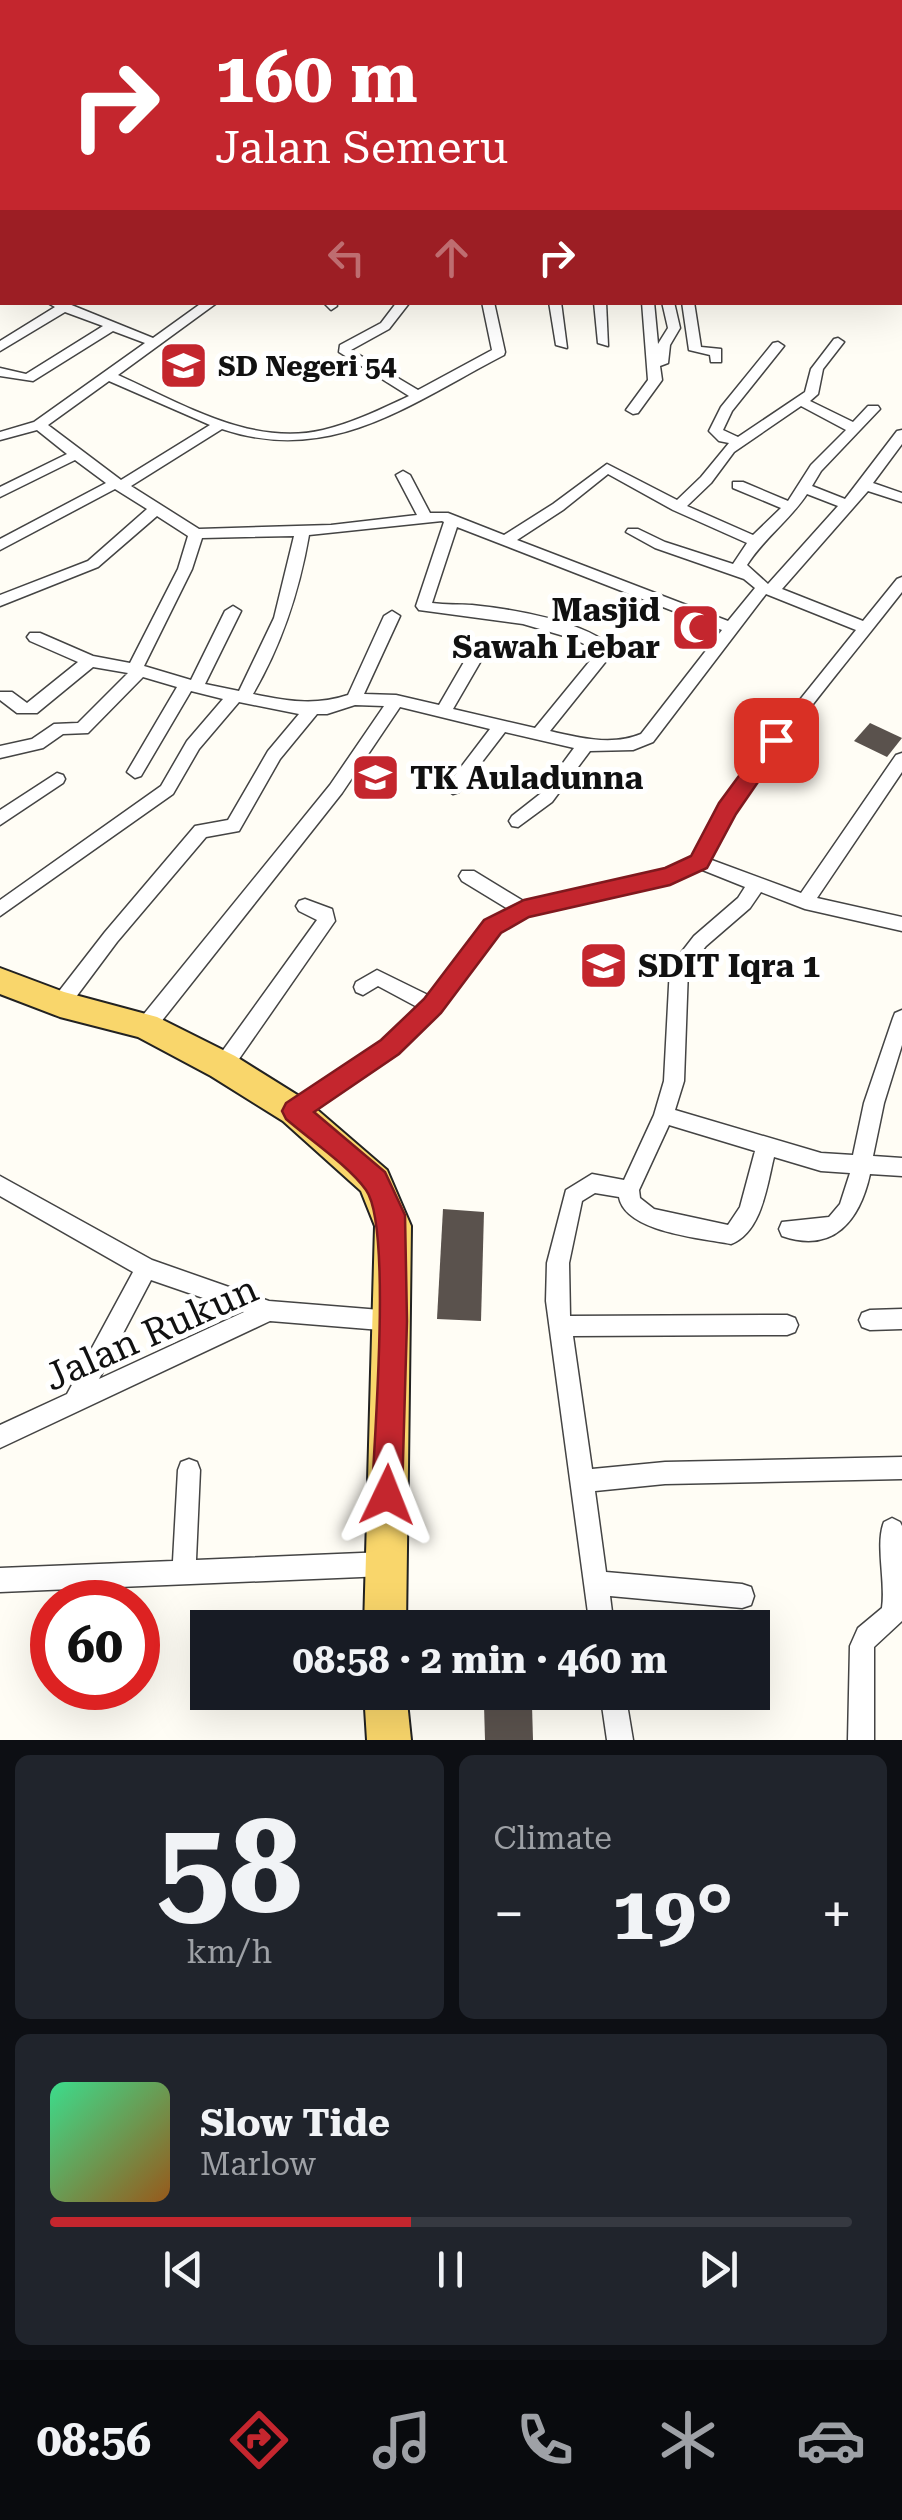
<!DOCTYPE html>
<html lang="en">
<head>
<meta charset="utf-8">
<style>
  body { margin:0; font-family:"Roboto Serif",serif; background:#20242c; color:#f1f3f6; height:100vh; display:flex; flex-direction:column; font-size:38px; white-space:nowrap }
  * { box-sizing:border-box; margin:0 }
  p { font-size:32px; color:#9ea1a6 }
  .icon { flex:none; width:55px; height:55px; fill:none; stroke:currentColor; stroke-width:2; stroke-linecap:round; stroke-linejoin:round }
  .map { position:relative; height:1740px; overflow:hidden }
  .sheet { display:flex; flex-direction:column; gap:15px; padding:15px; background:#0d0f14; flex:1 }
  .sheet>* { flex:none }
  .banner { position:absolute; left:0px; top:0px; width:902px; height:305px; box-shadow:0 10px 40px #0002; background:#c4262e; color:#fff; overflow:hidden }
  .speed { position:absolute; left:30px; top:1580px; display:flex; gap:20px; font-size:50px; font-weight:700; text-align:center }
  .speed>* { display:grid; place-content:center; width:130px; height:130px; border-radius:50%; background:#171b24; box-shadow:0 10px 40px #0002; line-height:1 }
  .speed .limit { border:15px solid #d22; background:#fff; color:#111 }
  .pin { position:absolute; display:grid; place-items:center; width:85px; height:85px; color:#fff; margin:-42px; border-radius:20px; box-shadow:0 5px 15px #0006 }
  .me { position:absolute; width:110px; margin:-55px; rotate:2deg; stroke-linejoin:round; filter:drop-shadow(0 0 8px #0008) }
  .turn { display:flex; align-items:center; gap:35px; height:210px; padding:0 50px; font-size:45px }
  .turn .icon { width:130px; height:130px; stroke-width:2.5 }
  .turn b { display:block; font-size:70px; line-height:85px }
  .lanes { display:flex; align-items:center; height:95px; padding:0 50px; background:#0003; justify-content:center; gap:50px; direction:ltr }
  .lanes .off { opacity:.35 }
  .big { font-size:75px; font-weight:700; line-height:1.1 }
  .sheet .card { flex:1; display:flex; flex-direction:column; justify-content:center; gap:15px; min-width:0; padding:0 35px; border-radius:15px; background:#20242c }
  .sheet .dial { align-items:center; gap:0 }
  .dial b { font-size:130px; line-height:1 }
  .song { display:flex; align-items:center; gap:30px }
  .cover { width:120px; height:120px; border-radius:15px; background:linear-gradient(135deg,hsl(150 70% 55%),hsl(30 70% 35%)) }
  .played { height:10px; border-radius:5px; background:linear-gradient(90deg,#c4262e 45%,#363941 45%) }
  .keys { display:flex; justify-content:space-around; direction:ltr }
  .heat { display:flex; justify-content:space-between; align-items:center; font-size:55px; direction:ltr }
  .sheet .tiles { flex:1; display:grid; gap:15px; grid-template-columns:1fr 1fr }
  .card:last-child { grid-column:span 2 }
  .trip { position:absolute; left:190px; top:1610px; width:580px; height:100px; border-radius:0px; background:#171b24; box-shadow:0 10px 40px #0002; font-weight:700; line-height:100px; text-align:center }
  .tab-bar { display:flex; height:160px; justify-content:space-around; align-items:center; background:#090b0e; color:#9ea1a6 }
  .tab-bar .icon { width:70px; height:70px }
  .tab-bar .current { color:#c4262e }
  .tab-bar b { font-size:45px; color:#f1f3f6 }
  .map>svg:first-child { display:block }
</style>
</head>
<body>
<div class="map">
<svg width="902" height="1740" viewBox="0 0 902 1740">
  <rect width="100%" height="100%" fill="#fffdf5"/>
  <g fill="#5a524d">
    <path d="M 682,619 L 713,630 L 704,642 L 673,631 Z"/>
    <path d="M 870,723 L 902,738 L 887,757 L 854,741 Z"/>
    <path d="M 443,1209 L 484,1212 L 481,1321 L 437,1319 Z"/>
    <path d="M 484,1705 L 532,1705 L 533,1740 L 485,1740 Z"/>
  </g>
  <g fill="none" stroke-linecap="round" stroke-linejoin="round">
    <defs>
      <g id="street">
        <path d="M 431,0 L 446,0 L 448,2 L 434,2 Z"/>
        <path d="M 900,4 L 902,5 L 902,11 L 900,10 Z"/>
        <rect x="900" y="24" width="2" height="6"/>
        <path d="M 900,42 L 902,42 L 900,49 Z"/>
        <rect x="0" y="87" width="2" height="8"/>
        <rect x="900" y="176" width="2" height="6"/>
        <rect x="0" y="180" width="2" height="11"/>
        <path d="M 902,230 L 902,239 L 900,240 L 900,231 Z"/>
        <path d="M 2,286 L 2,295 L 0,296 L 0,287 Z"/>
        <path d="M 46,302 L 64,302 L 153,338 L 203,302 L 218,302 L 118,375 C 181,403 251,447 323,430 C 353,423 381,409 409,396 L 339,352 L 340,345 L 381,323 L 397,302 L 410,302 L 389,329 L 351,350 L 418,390 L 492,350 L 482,302 L 494,302 L 505,352 L 504,355 C 411,403 332,466 222,429 L 131,486 L 199,529 L 331,525 L 417,515 L 396,475 L 403,471 L 410,475 L 430,513 L 448,513 L 504,535 L 553,504 L 607,464 L 677,500 L 701,477 L 729,443 L 719,441 L 709,431 L 721,407 L 773,343 L 778,342 L 784,346 L 732,411 L 723,430 L 738,437 L 805,392 L 811,369 L 834,339 L 838,338 L 844,342 L 823,369 L 818,394 L 810,401 L 853,422 L 868,406 L 878,406 L 880,409 L 821,471 L 812,486 L 845,499 L 897,431 L 902,430 L 902,444 L 873,483 L 902,493 L 902,502 L 868,491 L 782,589 L 863,621 L 897,579 L 902,577 L 902,592 C 836,677 760,762 709,859 L 801,893 L 896,755 L 902,753 L 902,772 L 817,898 L 902,917 L 902,931 L 805,909 L 761,892 L 750,908 L 706,946 L 688,969 L 684,1081 L 675,1110 L 821,1153 L 853,1155 L 864,1103 L 893,1018 L 895,1013 L 902,1010 L 902,1045 L 884,1103 L 873,1156 L 902,1158 L 902,1176 L 870,1174 C 860,1220 834,1254 782,1236 L 779,1229 L 782,1222 L 829,1217 L 840,1204 L 850,1173 L 821,1171 L 774,1157 C 767,1185 762,1232 731,1244 C 701,1238 625,1232 619,1197 L 595,1193 L 582,1201 L 569,1263 L 570,1316 L 787,1315 L 795,1318 L 798,1325 L 795,1332 L 787,1335 L 573,1336 L 592,1469 L 665,1462 L 902,1457 L 902,1479 L 665,1484 L 595,1491 L 606,1572 L 742,1584 L 751,1587 L 754,1596 L 751,1605 L 742,1608 L 610,1596 L 614,1628 L 590,1628 L 546,1301 L 547,1263 L 566,1190 L 592,1174 L 624,1180 L 654,1115 L 664,1081 L 670,967 L 694,936 L 738,898 L 745,887 L 700,869 L 670,883 L 528,915 L 499,932 L 440,1011 L 397,1053 L 302,1117 L 295,1119 L 288,1117 L 285,1111 L 288,1105 L 383,1041 L 419,1008 L 378,986 L 363,995 L 356,992 L 354,987 L 356,982 L 377,970 L 430,996 L 487,922 L 508,909 L 462,881 L 459,876 L 462,871 L 474,871 L 525,902 L 666,870 L 693,857 L 721,805 L 770,737 L 856,630 L 766,594 L 653,742 L 633,750 L 590,751 L 552,802 L 518,827 L 512,826 L 509,821 L 512,816 L 540,794 L 574,748 L 505,732 L 459,792 L 453,794 L 445,788 L 490,729 L 400,707 L 342,793 L 153,1032 L 146,1034 L 139,1032 L 137,1026 L 139,1020 L 330,785 L 384,706 L 355,705 L 327,714 L 317,714 L 280,759 L 239,831 L 206,837 L 117,942 L 67,1009 L 60,1012 L 53,1009 L 51,1004 L 53,999 L 105,932 L 195,826 L 228,820 L 268,751 L 299,714 L 239,702 L 199,749 L 173,794 L 0,916 L 0,900 L 161,786 L 187,741 L 223,699 L 191,691 L 141,776 L 135,778 L 127,772 L 177,687 L 143,677 L 88,733 L 63,734 L 43,748 L 0,758 L 0,746 L 32,739 L 54,724 L 78,723 L 128,673 L 93,667 L 37,713 L 17,713 L 0,700 L 0,692 L 12,692 L 27,703 L 78,662 L 30,641 L 27,637 L 30,633 L 40,633 L 93,656 L 130,663 L 178,569 L 188,536 L 157,516 L 98,567 L 0,606 L 0,595 L 88,561 L 147,509 L 115,489 L 0,550 L 0,539 L 106,483 L 75,460 L 0,497 L 0,487 L 67,454 L 37,430 L 0,440 L 0,432 L 34,422 L 145,343 L 113,331 L 33,381 L 0,376 L 0,368 L 26,374 L 103,326 L 65,312 L 0,351 L 0,341 L 55,307 ZM 109,381 L 210,425 L 121,480 L 48,425 ZM 801,406 L 846,430 L 811,465 L 788,501 L 743,482 L 733,482 L 733,488 L 781,508 L 753,535 L 687,506 L 711,483 L 734,452 ZM 608,474 L 673,510 L 747,543 L 733,564 L 665,542 L 638,529 L 628,529 L 626,532 L 655,548 L 744,579 L 755,588 L 728,621 L 517,540 L 563,510 ZM 807,494 L 838,506 L 768,584 L 747,565 C 764,538 790,520 807,494 ZM 442,521 L 444,522 L 416,606 L 419,610 L 523,624 L 574,639 L 598,651 L 535,728 L 453,709 L 482,659 L 474,654 L 468,655 L 439,705 L 396,695 L 364,694 L 400,616 L 392,611 L 384,616 L 348,695 C 315,706 287,701 253,694 C 282,644 299,592 309,535 ZM 457,527 L 722,630 L 641,734 C 613,746 579,738 550,731 L 615,650 C 588,621 511,609 472,605 C 459,604 446,605 432,603 ZM 294,536 L 274,618 L 239,691 L 205,684 L 241,611 L 233,606 L 225,611 L 191,680 L 144,666 L 192,569 L 202,538 ZM 669,1125 L 755,1151 L 740,1207 L 728,1225 L 654,1209 L 640,1198 L 639,1190 Z"/>
        <path d="M 323,302 L 335,302 L 337,306 L 331,310 Z"/>
        <path d="M 549,302 L 561,302 L 567,348 L 556,345 Z"/>
        <path d="M 594,302 L 606,302 L 608,346 L 598,343 Z"/>
        <path d="M 642,302 L 654,302 L 658,344 L 668,328 L 662,302 L 674,302 L 680,328 L 670,345 L 668,363 L 660,366 L 662,380 L 638,413 L 633,414 L 626,410 L 648,380 Z"/>
        <path d="M 682,302 L 694,302 L 701,347 L 721,349 L 721,362 L 711,362 L 710,355 L 689,350 Z"/>
        <path d="M 57,773 L 63,775 L 65,779 L 63,783 L 0,825 L 0,810 Z"/>
        <path d="M 305,899 L 332,909 L 335,921 L 230,1072 L 223,1074 L 216,1072 L 213,1066 L 216,1060 L 317,920 L 299,911 L 296,906 L 299,901 Z"/>
        <path d="M 0,1176 L 152,1260 L 269,1301 L 393,1311 L 401,1314 L 404,1321 L 401,1328 L 393,1331 L 270,1321 L 0,1448 L 0,1425 L 67,1394 L 133,1272 L 0,1196 ZM 151,1280 L 244,1312 L 99,1379 Z"/>
        <path d="M 902,1309 L 902,1329 L 870,1330 L 862,1327 L 859,1320 L 862,1313 L 870,1310 Z"/>
        <path d="M 189,1459 L 197,1462 L 200,1470 L 196,1560 L 385,1552 L 393,1556 L 397,1564 L 393,1572 L 385,1576 L 0,1592 L 0,1568 L 173,1561 L 178,1470 L 181,1462 Z"/>
        <path d="M 892,1518 L 900,1522 L 902,1526 L 902,1621 L 874,1647 L 874,1740 L 848,1740 L 850,1646 L 858,1628 L 882,1608 C 886,1582 875,1544 884,1522 Z"/>
        <path d="M 600,1692 L 625,1692 L 633,1740 L 607,1740 Z"/>
      </g>
      <g id="secondary">
        <path d="M 579,0 L 595,0 L 596,2 L 581,2 Z"/>
        <rect x="900" y="106" width="2" height="11"/>
      </g>
      <g id="primary">
        <path d="M 179,0 L 195,0 L 196,2 L 180,2 Z"/>
        <rect x="900" y="271" width="2" height="13"/>
        <path d="M 0,968 L 64,992 L 157,1017 L 235,1056 L 307,1101 L 387,1170 L 411,1226 L 406,1628 L 364,1628 L 375,1226 L 361,1191 L 283,1121 L 211,1076 L 138,1037 L 60,1017 L 0,994 Z"/>
        <path d="M 364,1692 L 406,1692 L 411,1740 L 367,1740 Z"/>
      </g>
    </defs>
    <use href="#street" stroke="#444" stroke-width="3"/>
    <use href="#secondary" stroke="#333" stroke-width="3"/>
    <use href="#primary" stroke="#222" stroke-width="4"/>
    <use href="#street" fill="#fff" fill-rule="evenodd"/>
    <use href="#secondary" fill="#fff6b0" fill-rule="evenodd"/>
    <use href="#primary" fill="#f9d66b" fill-rule="evenodd"/>
  </g>
  <path fill="#c4262e" stroke="#7f191e" stroke-width="2.5" d="M 776,733 L 787,740 L 736,814 L 707,868 L 670,885 L 529,917 L 501,933 L 441,1013 L 399,1054 L 314,1112 L 385,1172 L 405,1215 L 407,1321 L 402,1495 L 398,1505 L 387,1510 L 377,1505 L 372,1495 C 374,1439 392,1226 366,1190 C 349,1166 309,1139 286,1119 L 282,1111 L 286,1103 L 381,1040 L 424,999 L 484,920 L 524,900 L 665,868 L 691,856 L 719,803 L 769,735 Z"/>
  <defs>
    <symbol id="school-square" viewBox="-11 -11 22 22"><rect x="-9" y="-9" width="18" height="18" rx="4" fill="#c4262e" stroke="#fff"/><path d="M0-5L7-2L0 1L-7-2ZM-4 1L0 2.5L4 1V4Q0 6-4 4Z" fill="#fff"/></symbol>
    <symbol id="mosque-square" viewBox="-11 -11 22 22"><rect x="-9" y="-9" width="18" height="18" rx="4" fill="#c4262e" stroke="#fff"/><path d="M3.5-4.9A6 6 0 1 0 3.5 4.9A5 5 0 1 1 3.5-4.9Z" fill="#fff"/></symbol>
  </defs>
  <g fill-rule="evenodd">
    <use href="#school-square" x="156" y="338" width="55" height="55"/>
    <use href="#mosque-square" x="668" y="600" width="55" height="55"/>
    <use href="#school-square" x="348" y="750" width="55" height="55"/>
    <use href="#school-square" x="576" y="938" width="55" height="55"/>
  </g>
  <g text-anchor="middle" stroke-width="10" stroke-linejoin="round" paint-order="stroke">
    <g font-size="28" font-weight="bold" fill="#111" stroke="#fff" text-anchor="start">
      <text x="218" y="376">SD Negeri 54</text>
    </g>
    <g font-size="32" font-weight="bold" fill="#111" stroke="#fff" text-anchor="start">
      <text x="660" y="621" text-anchor="end">Masjid<tspan x="660" dy="37">Sawah Lebar</tspan></text>
      <text x="410" y="789">TK Auladunna</text>
      <text x="638" y="977">SDIT Iqra 1</text>
    </g>
    <g font-size="38" fill="#111" stroke="#fff">
      <text transform="translate(151 1333) rotate(-24)" y="13">Jalan Rukun</text>
    </g>
  </g>
</svg>
<div class="speed"><div class="limit">60</div></div>
<div class="pin" style="left:776px;top:740px;background:#d93025"><svg class="icon" aria-label="arrive" viewBox="0 0 24 24"><path d="M6 21V4h12l-3 4 3 4H6"/></svg></div>
<svg class="me" style="left:387px;top:1495px" viewBox="-20 -20 40 40"><path d="M0-17L14 15 0 8-14 15z" fill="#c4262e" stroke="#fff" stroke-width="4"/></svg>
<div class="trip">08:58 · 2 min · 460 m</div>
<div class="banner">
<div class="turn"><svg class="icon" aria-label="right" viewBox="0 0 24 24"><path d="M7 20v-9h11M14 6l5 5-5 5"/></svg><div><b>160 m</b>Jalan Semeru</div></div>
<div class="lanes"><svg class="icon off" aria-label="left" viewBox="0 0 24 24"><path d="M17 20v-9H6M10 6l-5 5 5 5"/></svg><svg class="icon off" aria-label="ahead" viewBox="0 0 24 24"><path d="M12 20V5M6 11l6-6 6 6"/></svg><svg class="icon" aria-label="right" viewBox="0 0 24 24"><path d="M7 20v-9h11M14 6l5 5-5 5"/></svg></div>
</div>
</div>
<section class="sheet">
<div class="tiles">
<div class="card dial"><b>58</b><p>km/h</p></div>
<div class="card"><p>Climate</p>
<div class="heat"><a>−</a><b class="big">19°</b><a>+</a></div>
</div>
<div class="card">
<div class="song"><i class="cover"></i><div><b>Slow Tide</b><p>Marlow</p></div></div>
<div class="played"></div>
<div class="keys"><svg class="icon" aria-label="previous" viewBox="0 0 24 24"><path d="M18 5L8 12l10 7zM5 5v14"/></svg><svg class="icon" aria-label="pause" viewBox="0 0 24 24"><path d="M8 5v14M16 5v14"/></svg><svg class="icon" aria-label="next" viewBox="0 0 24 24"><path d="M6 5l10 7-10 7zM19 5v14"/></svg></div>
</div>
</div>
</section>
<nav class="tab-bar">
<b>08:56</b>
<svg class="icon current" aria-label="directions" viewBox="0 0 24 24"><path d="M12 3l9 9-9 9-9-9zM9 14v-3h6M13 9l2 2-2 2"/></svg>
<svg class="icon" aria-label="music" viewBox="0 0 24 24"><path d="M9 18V5l10-2v13"/><circle cx="6" cy="18" r="3"/><circle cx="16" cy="16" r="3"/></svg>
<svg class="icon" aria-label="phone" viewBox="0 0 24 24"><path d="M5 4h4l2 5-3 2q2 4 5 5l2-3 5 2v4C11 20 4 13 5 4z"/></svg>
<svg class="icon" aria-label="climate" viewBox="0 0 24 24"><path d="M12 3v18M4 7l16 10M4 17L20 7"/></svg>
<svg class="icon" aria-label="car" viewBox="0 0 24 24"><path d="M5 17H2v-5l4-1 3-4h7l3 4 3 1v5h-3M9 17h6M6 11h13"/><circle cx="7" cy="17" r="2"/><circle cx="17" cy="17" r="2"/></svg>
</nav>
</body>
</html>
